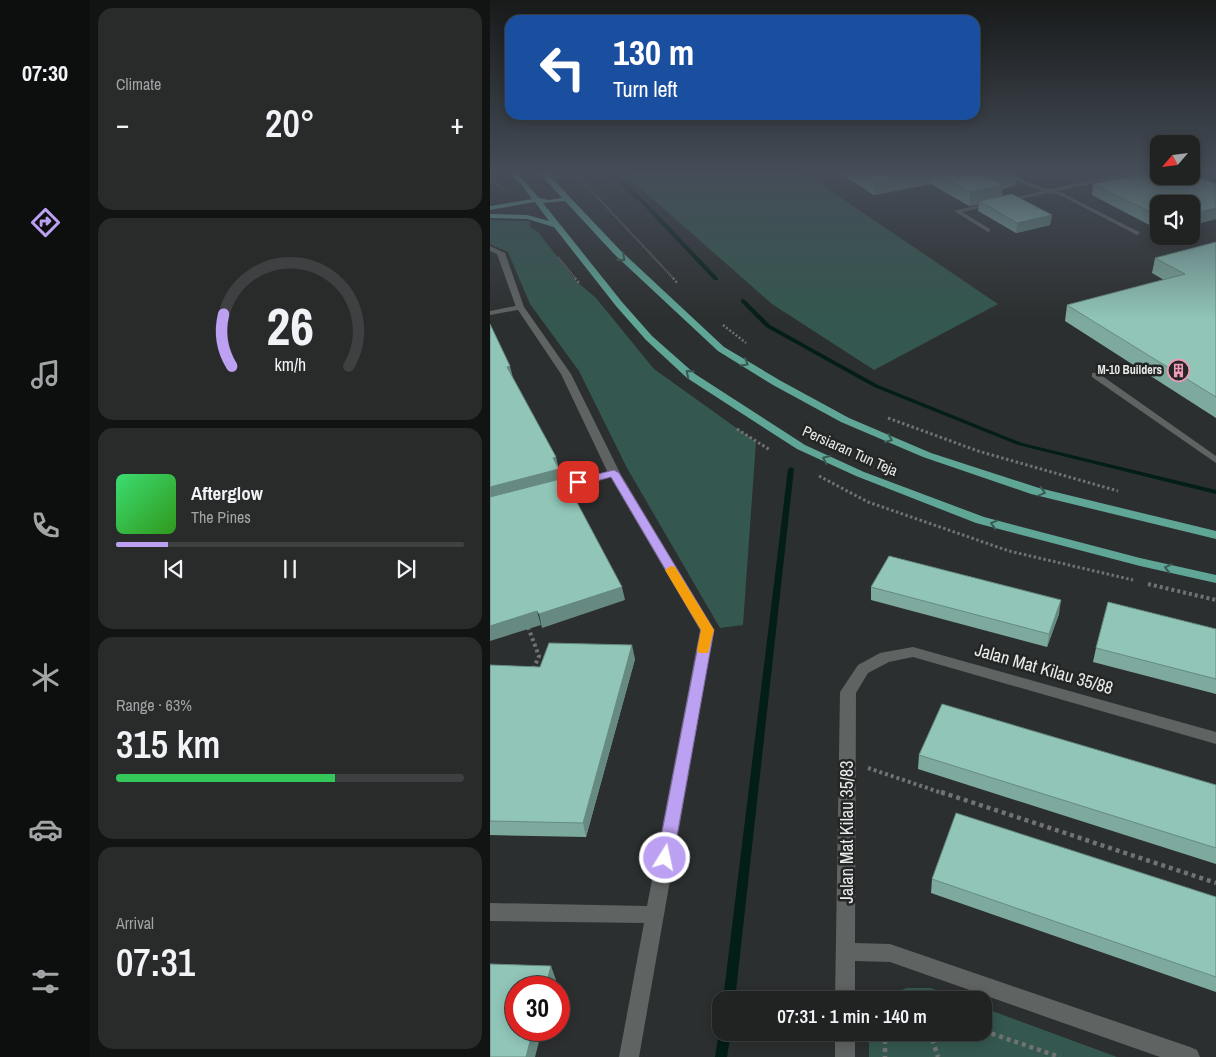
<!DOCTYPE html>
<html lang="en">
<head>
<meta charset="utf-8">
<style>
  body { margin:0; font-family:"Archivo Narrow",sans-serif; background:#292b2b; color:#f1f3f6; height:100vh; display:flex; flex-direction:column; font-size:19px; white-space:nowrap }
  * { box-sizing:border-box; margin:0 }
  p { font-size:16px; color:#a2a4a6 }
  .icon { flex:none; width:28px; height:28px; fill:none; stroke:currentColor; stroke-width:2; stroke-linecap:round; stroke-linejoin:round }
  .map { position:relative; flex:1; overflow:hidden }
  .details { display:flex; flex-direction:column; gap:8px; padding:8px; background:#121313; width:400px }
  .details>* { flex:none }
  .guide { position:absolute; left:15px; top:15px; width:475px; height:105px; border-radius:15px; box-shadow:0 2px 12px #0003,0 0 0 1px #3e4041; background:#1a4fa0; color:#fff; overflow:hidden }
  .needle { width:32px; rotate:242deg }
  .tools { position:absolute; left:660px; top:135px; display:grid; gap:10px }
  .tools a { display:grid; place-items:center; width:50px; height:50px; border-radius:10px; background:#212323; box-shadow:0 2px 12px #0003,0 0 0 1px #3e4041; font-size:25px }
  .speed { position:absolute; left:15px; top:976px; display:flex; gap:10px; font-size:25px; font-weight:700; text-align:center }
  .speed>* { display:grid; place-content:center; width:65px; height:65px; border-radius:50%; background:#212323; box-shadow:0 2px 12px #0003,0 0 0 1px #3e4041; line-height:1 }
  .speed .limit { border:8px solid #d22; background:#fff; color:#111 }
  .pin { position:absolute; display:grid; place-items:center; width:42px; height:42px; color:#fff; margin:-21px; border-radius:10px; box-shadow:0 2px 8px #0006 }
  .me { position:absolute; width:55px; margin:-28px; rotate:10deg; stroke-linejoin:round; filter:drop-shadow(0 0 4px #0008) }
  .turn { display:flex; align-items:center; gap:18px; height:105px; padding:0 25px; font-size:22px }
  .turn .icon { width:65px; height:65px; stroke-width:2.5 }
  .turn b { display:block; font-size:35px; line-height:42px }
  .big { font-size:38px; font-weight:600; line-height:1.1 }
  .details .tile { flex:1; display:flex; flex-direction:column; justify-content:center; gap:8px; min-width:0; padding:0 18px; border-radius:15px; background:#292b2b }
  .details .dial { align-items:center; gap:0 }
  .dial svg { height:130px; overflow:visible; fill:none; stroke:#3e4041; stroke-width:7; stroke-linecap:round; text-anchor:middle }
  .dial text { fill:#f1f3f6; stroke:none }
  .song { display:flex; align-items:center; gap:15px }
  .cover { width:60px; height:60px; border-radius:8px; background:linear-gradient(135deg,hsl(140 70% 55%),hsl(110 70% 35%)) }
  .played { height:5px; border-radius:2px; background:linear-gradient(90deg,#bca0f2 15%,#3e4041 15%) }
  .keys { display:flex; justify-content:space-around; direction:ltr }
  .heat { display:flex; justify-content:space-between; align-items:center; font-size:28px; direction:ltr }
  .charge { height:8px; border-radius:4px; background:linear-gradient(90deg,#34c759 63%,#3e4041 0) }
  .trip { position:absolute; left:222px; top:991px; width:280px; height:50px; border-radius:15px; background:#212323; box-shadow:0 2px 12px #0003,0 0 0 1px #3e4041; font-weight:600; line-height:50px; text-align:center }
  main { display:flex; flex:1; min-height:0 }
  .menu { display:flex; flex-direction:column; width:90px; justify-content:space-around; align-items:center; background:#0d0e0e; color:#a2a4a6 }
  .menu .icon { width:35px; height:35px }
  .menu .selected { color:#bca0f2 }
  .menu b { font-size:22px; color:#f1f3f6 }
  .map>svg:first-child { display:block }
</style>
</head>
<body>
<main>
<nav class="menu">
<b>07:30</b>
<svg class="icon selected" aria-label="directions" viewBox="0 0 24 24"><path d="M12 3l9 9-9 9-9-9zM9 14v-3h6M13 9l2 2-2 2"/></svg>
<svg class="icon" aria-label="music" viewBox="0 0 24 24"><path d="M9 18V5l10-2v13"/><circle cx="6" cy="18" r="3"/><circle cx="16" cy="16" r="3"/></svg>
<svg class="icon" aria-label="phone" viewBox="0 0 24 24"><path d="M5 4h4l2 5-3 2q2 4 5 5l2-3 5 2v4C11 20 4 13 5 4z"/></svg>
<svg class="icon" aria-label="climate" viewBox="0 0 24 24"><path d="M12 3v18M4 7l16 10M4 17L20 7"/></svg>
<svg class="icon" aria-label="car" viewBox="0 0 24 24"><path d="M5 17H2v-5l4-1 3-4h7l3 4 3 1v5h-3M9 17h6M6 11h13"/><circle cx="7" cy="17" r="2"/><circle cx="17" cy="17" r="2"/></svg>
<svg class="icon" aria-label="filters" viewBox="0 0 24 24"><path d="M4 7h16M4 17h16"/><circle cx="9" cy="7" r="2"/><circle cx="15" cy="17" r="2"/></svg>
</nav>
<section class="details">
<div class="tile"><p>Climate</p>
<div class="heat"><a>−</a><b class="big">20°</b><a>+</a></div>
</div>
<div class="tile dial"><svg viewBox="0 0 100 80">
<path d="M14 69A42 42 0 1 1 86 69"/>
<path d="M14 69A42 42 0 0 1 9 37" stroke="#bca0f2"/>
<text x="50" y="56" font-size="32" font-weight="700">26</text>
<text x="50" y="72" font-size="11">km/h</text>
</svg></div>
<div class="tile">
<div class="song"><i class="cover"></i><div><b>Afterglow</b><p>The Pines</p></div></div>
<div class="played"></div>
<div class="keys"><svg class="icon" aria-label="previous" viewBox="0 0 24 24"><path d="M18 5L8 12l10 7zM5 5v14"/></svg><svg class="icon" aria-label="pause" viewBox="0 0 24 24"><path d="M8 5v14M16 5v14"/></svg><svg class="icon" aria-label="next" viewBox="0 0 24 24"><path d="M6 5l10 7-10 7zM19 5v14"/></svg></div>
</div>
<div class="tile"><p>Range · 63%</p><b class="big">315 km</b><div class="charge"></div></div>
<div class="tile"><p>Arrival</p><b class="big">07:31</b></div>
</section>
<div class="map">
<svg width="726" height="1057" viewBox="0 0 726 1057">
  <rect width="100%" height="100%" fill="#2c2f2f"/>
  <g fill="#34574f">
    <path d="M 131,171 L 311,171 L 508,304 L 384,370 L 282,304 Z"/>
    <path d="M 0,220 L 40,221 L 40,227 L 48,232 L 86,281 L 106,298 L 164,369 L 266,442 L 253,625 L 230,628 L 137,468 L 89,371 L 40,304 L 18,252 L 0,244 Z"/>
    <path d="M 417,988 L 441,988 L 472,1000 L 392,1000 L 394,996 Z"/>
    <path d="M 494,1008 L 627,1057 L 379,1057 L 379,1033 L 494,1032 Z"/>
  </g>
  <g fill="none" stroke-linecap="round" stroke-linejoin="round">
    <g fill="#031d17" fill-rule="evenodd">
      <path d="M 116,171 L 121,171 L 157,203 L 228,278 L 228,280 L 224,280 L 153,205 Z"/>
      <path d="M 253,299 L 255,300 L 280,325 L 388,385 L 532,443 L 726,490 L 726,494 L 528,445 L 384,387 L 276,327 L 251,302 L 251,300 Z"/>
      <path d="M 301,467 L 304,469 L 245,1000 L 233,1000 L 298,469 Z"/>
      <path d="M 231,1027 L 231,1032 L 241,1032 L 237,1057 L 225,1057 L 229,1032 Z"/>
    </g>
    <g stroke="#717373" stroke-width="2" stroke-dasharray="1 1" stroke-linecap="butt">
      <path d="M 83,171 L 184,279"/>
      <path d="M 0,179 L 15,190"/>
      <path d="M 68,257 L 86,279"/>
    </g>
    <g stroke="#717373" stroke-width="2.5" stroke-dasharray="2 2" stroke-linecap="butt">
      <path d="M 85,278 L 89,283"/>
      <path d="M 183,278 L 188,284"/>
      <path d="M 233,325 L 256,343"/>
    </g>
    <g stroke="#717373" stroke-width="3" stroke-dasharray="2.5 2.5" stroke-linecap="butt">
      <path d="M 398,418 L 488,451 L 628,491"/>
      <path d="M 247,429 L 280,450"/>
      <path d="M 329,476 L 378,502 L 519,551 L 643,580"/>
    </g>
    <g stroke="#717373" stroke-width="4" stroke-dasharray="3 3" stroke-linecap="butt">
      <path d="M 658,584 L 726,600"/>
      <path d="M 38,627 L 49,656 L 43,670"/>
      <path d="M 378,768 L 455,794"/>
    </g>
    <g stroke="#717373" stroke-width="4.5" stroke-dasharray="4 4" stroke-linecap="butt">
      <path d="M 451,792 L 726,883"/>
      <path d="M 494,1031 L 570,1057"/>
      <path d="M 395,1032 L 395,1057"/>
      <path d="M 440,1032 L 448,1057"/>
    </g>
    <g fill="#5f6362" fill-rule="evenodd">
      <path d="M 647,171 L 659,171 L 568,191 L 649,232 L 650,233 L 647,235 L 568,194 L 560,193 L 517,202 L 514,200 L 552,191 L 516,176 L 515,175 L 518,173 L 552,188 L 560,189 Z"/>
      <path d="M 500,202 L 502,203 L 502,205 L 472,212 L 500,229 L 500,231 L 498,232 L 464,211 Z"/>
      <path d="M 30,305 L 34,307 L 33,309 L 0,315 L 0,311 Z"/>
      <path d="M 602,373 L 608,373 L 726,456 L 726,463 L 602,377 Z"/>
      <path d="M 124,470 L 127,471 L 129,473 L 127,475 L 66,491 L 61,488 L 63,486 Z"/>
    </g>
    <g fill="#5f6362" fill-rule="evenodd">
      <path d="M 0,246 L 15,253 L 34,307 L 81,374 L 130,473 L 224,630 L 149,1057 L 129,1057 L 154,923 L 0,921 L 0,903 L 157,906 L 210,630 L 118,473 L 71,374 L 26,307 L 7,254 L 0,251 Z"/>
      <path d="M 423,647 L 726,732 L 726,744 L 423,657 L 399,662 L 378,673 L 366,693 L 365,943 L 400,944 L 700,1047 L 707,1050 L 710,1057 L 670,1057 L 400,962 L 365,961 L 365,1000 L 345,1000 L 350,692 L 368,665 L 390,653 Z"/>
      <rect x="345" y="1032" width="20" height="25"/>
    </g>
    <path fill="#60a697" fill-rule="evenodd" d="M 16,171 L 23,171 L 35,182 L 49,198 L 59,200 L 72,198 L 48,171 L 55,171 L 130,250 L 234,347 L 291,381 L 359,418 L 441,453 L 549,488 L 726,531 L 726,539 L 541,494 L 433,457 L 351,422 L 283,385 L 228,351 L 124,254 L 75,201 L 53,203 L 132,302 L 162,336 L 205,374 L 315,445 L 374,472 L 494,517 L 650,558 L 726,575 L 726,583 L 650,566 L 486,523 L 366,476 L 307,449 L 197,378 L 156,340 L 126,306 L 64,227 L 37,219 L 0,218 L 0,214 L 2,214 L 37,215 L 59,221 L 45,202 L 0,210 L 0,206 L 42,199 L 31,184 Z"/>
  </g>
  <g fill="#7da99e">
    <path d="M 346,171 L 523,171 L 527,173 L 525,186 L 512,189 L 512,196 L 562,215 L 560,225 L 526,233 L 488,211 L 489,204 L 479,206 L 441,184 L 384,195 Z"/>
    <path d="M 603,184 L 726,184 L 726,219 L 702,225 L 701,224 L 701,204 L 669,204 L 669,228 L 667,229 L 602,195 Z"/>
    <path d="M 726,242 L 726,418 L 575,321 L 577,305 L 674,280 L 662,273 L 665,258 Z"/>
    <path d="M 381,587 L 569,614 L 557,647 L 381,600 Z"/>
    <path d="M 726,629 L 726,694 L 603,662 L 606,648 Z"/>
    <path d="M 145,659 L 96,837 L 0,835 L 0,665 L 50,667 Z"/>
    <path d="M 429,755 L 726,785 L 726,864 L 428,769 Z"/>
    <path d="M 442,879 L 726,897 L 726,992 L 441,893 Z"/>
  </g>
  <g fill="#668a81">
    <path d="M 442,171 L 441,184 L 384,195 L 384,182 Z"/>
    <path d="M 527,173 L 525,186 L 512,189 L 511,198 L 489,201 L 489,204 L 479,206 L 480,192 L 500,178 Z"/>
    <path d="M 726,208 L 726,219 L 702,225 L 705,213 Z"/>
    <path d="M 562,215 L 560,225 L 526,233 L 527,223 Z"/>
    <path d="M 20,366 L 23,378 L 17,367 Z"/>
    <path d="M 66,457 L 72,482 L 0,501 L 0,487 Z"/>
    <path d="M 132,587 L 135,600 L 52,628 L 49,614 Z"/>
    <path d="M 571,600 L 569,614 L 557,647 L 559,634 Z"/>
    <path d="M 47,611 L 51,625 L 0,641 L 0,626 Z"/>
    <path d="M 142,645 L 145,659 L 96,837 L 93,823 Z"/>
    <path d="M 61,966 L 66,980 L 64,988 L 55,988 Z"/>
    <path d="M 43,1030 L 52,1030 L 45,1057 L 36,1057 Z"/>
  </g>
  <g fill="#91c5b8" stroke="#668a81">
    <path d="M 367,171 L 441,171 L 384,182 Z"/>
    <path d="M 442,171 L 523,171 L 527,173 L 500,178 L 513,185 L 480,192 Z"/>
    <path d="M 667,171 L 669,171 L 669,176 L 701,176 L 701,173 L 726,184 L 726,208 L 705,213 L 701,211 L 701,204 L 669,204 L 669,216 L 603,184 Z"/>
    <path d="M 522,194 L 562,215 L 527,223 L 489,201 Z"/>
    <path d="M 726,242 L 726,397 L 577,305 L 695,274 L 665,258 Z"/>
    <path d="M 0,324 L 20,366 L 17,367 L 66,457 L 63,458 L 69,469 L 0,487 Z"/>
    <path d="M 74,478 L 132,587 L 49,614 L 47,611 L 0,626 L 0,497 Z"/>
    <path d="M 399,556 L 571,600 L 559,634 L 381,587 Z"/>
    <path d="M 618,602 L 726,629 L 726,679 L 606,648 Z"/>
    <path d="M 59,643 L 142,645 L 93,823 L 0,821 L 0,665 L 50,667 Z"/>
    <path d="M 452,704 L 726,785 L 726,848 L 429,755 Z"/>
    <path d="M 466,813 L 726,897 L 726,977 L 442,879 Z"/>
    <path d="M 0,964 L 61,966 L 55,988 L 26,988 L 26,1030 L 43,1030 L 36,1057 L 0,1057 Z"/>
  </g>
  <defs><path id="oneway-chevron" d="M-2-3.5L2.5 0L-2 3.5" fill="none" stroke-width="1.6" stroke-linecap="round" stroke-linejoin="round" transform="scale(1.25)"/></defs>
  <g stroke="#3b5953">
    <use href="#oneway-chevron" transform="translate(132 258) rotate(44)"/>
    <use href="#oneway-chevron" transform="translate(255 363) rotate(31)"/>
    <use href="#oneway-chevron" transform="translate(199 373) rotate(-141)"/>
    <use href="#oneway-chevron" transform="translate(399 439) rotate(23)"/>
    <use href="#oneway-chevron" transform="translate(336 459) rotate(-155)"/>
    <use href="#oneway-chevron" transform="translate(552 492) rotate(15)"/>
    <use href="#oneway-chevron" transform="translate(504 524) rotate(-165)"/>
    <use href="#oneway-chevron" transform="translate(678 568) rotate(-167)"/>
  </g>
  <linearGradient id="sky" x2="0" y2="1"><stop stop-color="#181a1a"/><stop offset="0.54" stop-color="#454d58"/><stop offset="1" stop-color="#454d58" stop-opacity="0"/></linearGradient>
  <rect width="726" height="319" fill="url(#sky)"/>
  <path fill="#bca0f2" stroke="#7a689d" d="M 124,470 L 129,473 L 224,630 L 183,858 L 181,863 L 175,865 L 170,863 L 167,858 L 211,630 L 121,477 L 88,486 L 83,482 L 84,480 Z"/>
  <path fill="#f59e0b" d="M 181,566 L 185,567 L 224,630 L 218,653 L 209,653 L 207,650 L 211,630 L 175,570 Z"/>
  <defs>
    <symbol id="building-ring" viewBox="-11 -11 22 22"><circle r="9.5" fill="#232625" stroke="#f09ab7" stroke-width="1.5"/><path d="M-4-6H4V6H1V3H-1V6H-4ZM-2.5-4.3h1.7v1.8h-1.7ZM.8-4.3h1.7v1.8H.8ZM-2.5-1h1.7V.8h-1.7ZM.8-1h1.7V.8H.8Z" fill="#f09ab7"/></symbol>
  </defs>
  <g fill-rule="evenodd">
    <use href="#building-ring" x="676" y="358" width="25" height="25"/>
  </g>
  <g text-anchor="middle" stroke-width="5" stroke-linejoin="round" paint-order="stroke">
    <g font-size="12" font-weight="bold" fill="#e9ebea" stroke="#232625" text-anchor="end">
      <text x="672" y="374">M-10 Builders</text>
    </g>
    <g font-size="15" fill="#e9ebea" stroke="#232625">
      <text transform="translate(360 451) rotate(24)" y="5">Persiaran Tun Teja</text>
    </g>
    <g font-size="18" fill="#e9ebea" stroke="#232625">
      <text transform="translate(554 669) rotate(16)" y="6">Jalan Mat Kilau 35/88</text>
      <text transform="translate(357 832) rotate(-90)" y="6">Jalan Mat Kilau 35/83</text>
    </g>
  </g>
</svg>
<div class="tools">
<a><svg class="needle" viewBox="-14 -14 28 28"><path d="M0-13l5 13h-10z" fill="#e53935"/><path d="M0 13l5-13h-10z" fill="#a2a4a6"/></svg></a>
<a><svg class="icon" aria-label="sound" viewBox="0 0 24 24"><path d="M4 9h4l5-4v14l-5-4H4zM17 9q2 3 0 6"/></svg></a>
</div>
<div class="speed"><div class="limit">30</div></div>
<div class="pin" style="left:88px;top:482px;background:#d93025"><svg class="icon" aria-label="arrive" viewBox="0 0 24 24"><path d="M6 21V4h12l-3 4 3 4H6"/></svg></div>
<svg class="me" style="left:175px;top:858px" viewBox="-20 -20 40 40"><circle r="17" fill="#bca0f2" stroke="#fff" stroke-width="3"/><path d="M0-11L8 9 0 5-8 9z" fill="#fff"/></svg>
<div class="trip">07:31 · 1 min · 140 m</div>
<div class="guide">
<div class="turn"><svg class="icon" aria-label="left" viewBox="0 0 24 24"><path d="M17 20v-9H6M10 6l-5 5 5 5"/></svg><div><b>130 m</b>Turn left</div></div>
</div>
</div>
</main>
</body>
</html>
